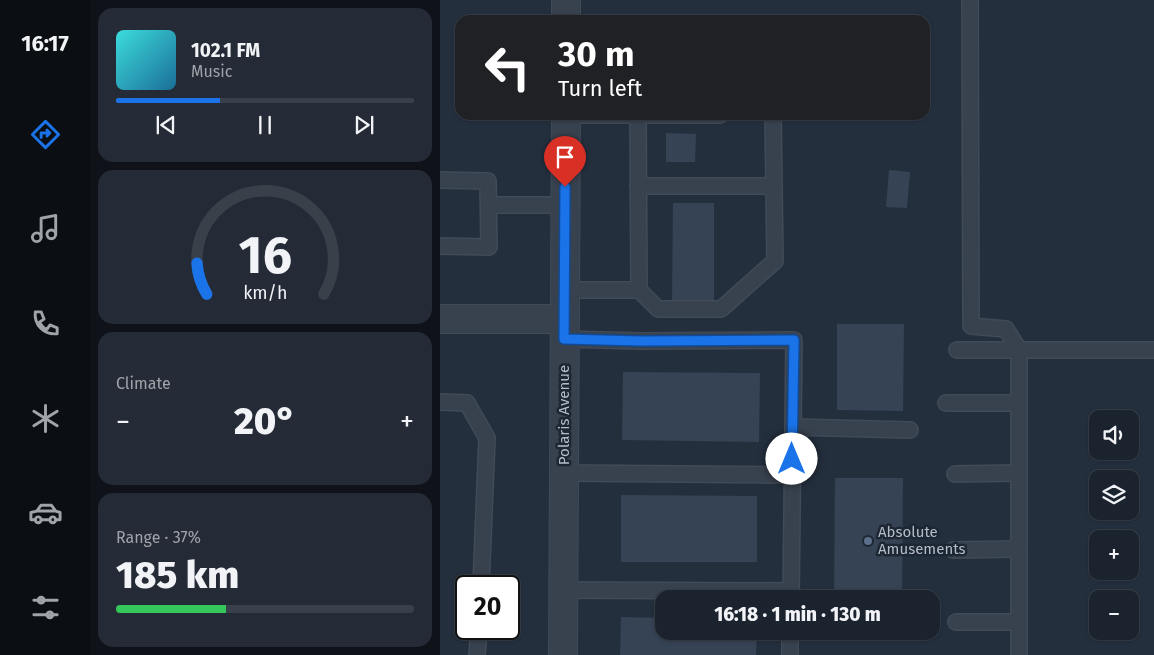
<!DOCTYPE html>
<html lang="en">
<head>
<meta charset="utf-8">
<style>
  body { margin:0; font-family:"Fira Sans",sans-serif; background:#242b36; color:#f1f3f6; height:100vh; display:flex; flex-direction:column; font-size:19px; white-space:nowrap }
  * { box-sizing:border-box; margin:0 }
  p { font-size:16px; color:#a0a4aa }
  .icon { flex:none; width:28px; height:28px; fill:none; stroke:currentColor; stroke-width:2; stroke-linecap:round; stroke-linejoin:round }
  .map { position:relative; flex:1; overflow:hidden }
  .panel { display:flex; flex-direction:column; gap:8px; padding:8px; background:#0f1319; width:350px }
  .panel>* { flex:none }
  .hud { position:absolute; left:15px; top:15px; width:475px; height:105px; border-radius:15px; box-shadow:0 1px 4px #0004,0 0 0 1px #39404a; background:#202124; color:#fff; overflow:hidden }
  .fabs { position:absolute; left:649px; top:410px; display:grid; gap:10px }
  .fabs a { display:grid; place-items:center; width:50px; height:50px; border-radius:10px; background:#1b232e; box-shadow:0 1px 4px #0004,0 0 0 1px #39404a; font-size:25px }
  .speed { position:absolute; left:15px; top:575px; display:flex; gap:10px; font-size:25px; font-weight:700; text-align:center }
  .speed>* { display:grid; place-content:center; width:65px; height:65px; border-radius:50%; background:#1b232e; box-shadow:0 1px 4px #0004,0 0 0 1px #39404a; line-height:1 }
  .speed .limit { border:2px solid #111; border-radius:8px; background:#fff; color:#111 }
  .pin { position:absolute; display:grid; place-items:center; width:42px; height:42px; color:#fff; margin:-51px -21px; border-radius:50% 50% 50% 0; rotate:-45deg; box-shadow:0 0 5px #0007 }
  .pin .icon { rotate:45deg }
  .me { position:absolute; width:55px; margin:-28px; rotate:0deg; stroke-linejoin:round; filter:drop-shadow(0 0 4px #0008) }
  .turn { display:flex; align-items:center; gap:18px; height:105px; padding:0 20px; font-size:22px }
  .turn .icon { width:65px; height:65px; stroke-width:2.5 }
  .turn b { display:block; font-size:35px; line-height:42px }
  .big { font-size:38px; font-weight:800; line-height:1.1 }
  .panel .tile { flex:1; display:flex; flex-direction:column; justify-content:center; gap:8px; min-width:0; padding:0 18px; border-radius:15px; background:#242b36 }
  .panel .dial { align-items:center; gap:0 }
  .dial svg { height:130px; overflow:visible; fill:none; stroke:#39404a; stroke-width:7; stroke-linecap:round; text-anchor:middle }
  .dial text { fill:#f1f3f6; stroke:none }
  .song { display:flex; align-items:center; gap:15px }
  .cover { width:60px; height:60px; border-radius:8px; background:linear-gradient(135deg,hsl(180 70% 55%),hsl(200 70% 35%)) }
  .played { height:5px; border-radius:2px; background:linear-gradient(90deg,#1a73e8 35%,#39404a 35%) }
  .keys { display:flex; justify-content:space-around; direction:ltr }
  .heat { display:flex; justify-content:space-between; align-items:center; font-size:28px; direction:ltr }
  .charge { height:8px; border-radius:4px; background:linear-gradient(90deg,#34c759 37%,#39404a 0) }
  .trip { position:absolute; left:215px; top:590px; width:285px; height:50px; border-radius:15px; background:#1b232e; box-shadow:0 1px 4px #0004,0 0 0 1px #39404a; font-weight:800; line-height:50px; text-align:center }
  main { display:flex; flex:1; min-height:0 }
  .menu { display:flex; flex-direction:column; width:90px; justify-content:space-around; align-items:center; background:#0b0e12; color:#a0a4aa }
  .menu .icon { width:35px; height:35px }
  .menu .active { color:#1a73e8 }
  .menu b { font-size:22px; color:#f1f3f6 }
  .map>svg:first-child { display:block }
</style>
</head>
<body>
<main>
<nav class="menu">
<b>16:17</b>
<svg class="icon active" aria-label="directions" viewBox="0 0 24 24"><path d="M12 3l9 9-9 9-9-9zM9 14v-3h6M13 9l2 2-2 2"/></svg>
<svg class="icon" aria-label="music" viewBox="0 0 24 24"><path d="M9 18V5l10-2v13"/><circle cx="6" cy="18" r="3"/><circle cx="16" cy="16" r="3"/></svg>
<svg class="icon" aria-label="phone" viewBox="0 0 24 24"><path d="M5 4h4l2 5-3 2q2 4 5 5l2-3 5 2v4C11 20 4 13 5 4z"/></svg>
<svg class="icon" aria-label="climate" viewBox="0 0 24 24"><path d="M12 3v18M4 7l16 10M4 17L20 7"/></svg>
<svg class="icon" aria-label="car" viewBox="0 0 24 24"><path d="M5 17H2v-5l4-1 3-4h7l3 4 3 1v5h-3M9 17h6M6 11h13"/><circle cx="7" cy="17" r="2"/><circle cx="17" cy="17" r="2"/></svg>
<svg class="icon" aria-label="filters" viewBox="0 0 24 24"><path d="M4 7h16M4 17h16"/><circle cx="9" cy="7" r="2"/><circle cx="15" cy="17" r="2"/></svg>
</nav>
<section class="panel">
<div class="tile">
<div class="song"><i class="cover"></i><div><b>102.1 FM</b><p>Music</p></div></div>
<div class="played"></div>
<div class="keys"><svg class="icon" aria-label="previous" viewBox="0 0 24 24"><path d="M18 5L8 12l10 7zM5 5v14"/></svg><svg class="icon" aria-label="pause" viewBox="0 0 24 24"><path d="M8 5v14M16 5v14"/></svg><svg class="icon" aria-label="next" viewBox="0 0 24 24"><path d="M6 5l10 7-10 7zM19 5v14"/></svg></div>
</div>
<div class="tile dial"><svg viewBox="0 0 100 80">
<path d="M14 69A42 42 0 1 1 86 69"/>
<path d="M14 69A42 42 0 0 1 8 50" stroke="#1a73e8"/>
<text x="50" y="56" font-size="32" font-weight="700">16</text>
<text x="50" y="72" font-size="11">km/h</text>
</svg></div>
<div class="tile"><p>Climate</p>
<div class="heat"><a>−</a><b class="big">20°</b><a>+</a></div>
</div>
<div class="tile"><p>Range · 37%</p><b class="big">185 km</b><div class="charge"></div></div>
</section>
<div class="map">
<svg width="714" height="655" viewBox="0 0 714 655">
  <rect width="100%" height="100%" fill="#242f3e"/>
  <g fill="#364354">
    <path d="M 226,133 L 256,134 L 255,162 L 226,162 Z"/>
    <path d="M 449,170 L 470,172 L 467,208 L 446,207 Z"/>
    <path d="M 233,203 L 274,203 L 274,300 L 232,300 Z"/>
    <path d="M 397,324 L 464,324 L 463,411 L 397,410 Z"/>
    <path d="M 183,372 L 320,373 L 319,442 L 182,440 Z"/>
    <path d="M 395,478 L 463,478 L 462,599 L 394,599 Z"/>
    <path d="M 181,495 L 317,496 L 317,562 L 181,562 Z"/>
    <path d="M 181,617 L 224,618 L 224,631 L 317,631 L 316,655 L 180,655 Z"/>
  </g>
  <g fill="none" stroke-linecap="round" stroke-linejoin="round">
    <defs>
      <g id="service">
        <path d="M 530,0 L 531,326 L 566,329 L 579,350 L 579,655"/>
        <path d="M 198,115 L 280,115"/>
        <path d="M 0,180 L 48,181 L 49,247 L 0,246"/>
        <path d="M 198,186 L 334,186"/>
        <path d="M 50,205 L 125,205"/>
        <path d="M 125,290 L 199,290 L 198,115 L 142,115"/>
        <path d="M 199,290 L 218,309 L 281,309 L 335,261 L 333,115"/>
        <path d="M 124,339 L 200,341 L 354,340 L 351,599"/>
        <path d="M 517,350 L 714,350"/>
        <path d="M 0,402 L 27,403 L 47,438 L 41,586"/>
        <path d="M 506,403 L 579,403"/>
        <path d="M 353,427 L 470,430"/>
        <path d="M 124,473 L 353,475"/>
        <path d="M 515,474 L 579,473"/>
        <path d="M 513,550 L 579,549"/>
        <path d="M 123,590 L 351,591"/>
        <path d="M 516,622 L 579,622"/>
        <path d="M 37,655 L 39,629"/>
        <path d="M 350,655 L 350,631"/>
      </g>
      <path id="minor" d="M 0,319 L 125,319"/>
      <g id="tertiary">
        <path d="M 126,20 L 126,0"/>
        <path d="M 123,655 L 126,115"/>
      </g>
    </defs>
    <use href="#service" stroke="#414a57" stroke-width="18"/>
    <use href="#minor" stroke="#414a57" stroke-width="30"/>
    <use href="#tertiary" stroke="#414a57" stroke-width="30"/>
    <use href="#service" stroke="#38414e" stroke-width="15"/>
    <use href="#minor" stroke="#38414e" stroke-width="28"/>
    <use href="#tertiary" stroke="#38414e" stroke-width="28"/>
  </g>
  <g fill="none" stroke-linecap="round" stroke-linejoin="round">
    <defs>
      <path id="route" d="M 125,187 L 124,339 L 200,341 L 354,340 L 352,459"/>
    </defs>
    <use href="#route" stroke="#114b97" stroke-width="12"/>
    <use href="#route" stroke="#1a73e8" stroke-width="9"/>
  </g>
  <circle fill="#5c6f8a" stroke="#1d2633" stroke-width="2" cx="428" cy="541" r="5"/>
  <g text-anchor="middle" stroke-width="5" stroke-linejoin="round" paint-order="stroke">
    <g font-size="15" fill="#b4bcc9" stroke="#1d2633">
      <text transform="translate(124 415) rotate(-90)" y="5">Polaris Avenue</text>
    </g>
    <g font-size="15" fill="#b4bcc9" stroke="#1d2633" text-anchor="start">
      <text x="438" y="537">Absolute<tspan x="438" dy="17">Amusements</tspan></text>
    </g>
  </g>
</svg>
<div class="fabs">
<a><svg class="icon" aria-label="sound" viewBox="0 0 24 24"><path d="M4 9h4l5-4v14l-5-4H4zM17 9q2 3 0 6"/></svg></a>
<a><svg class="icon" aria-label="layers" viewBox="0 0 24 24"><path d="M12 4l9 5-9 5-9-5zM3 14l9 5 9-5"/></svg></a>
<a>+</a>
<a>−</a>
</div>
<div class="speed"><div class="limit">20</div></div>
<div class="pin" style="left:125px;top:187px;background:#d93025"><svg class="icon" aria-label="arrive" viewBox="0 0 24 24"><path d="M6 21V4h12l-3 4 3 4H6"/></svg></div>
<svg class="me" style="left:352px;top:459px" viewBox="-20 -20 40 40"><circle r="19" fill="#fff"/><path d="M0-13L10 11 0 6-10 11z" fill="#1a73e8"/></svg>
<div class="trip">16:18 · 1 min · 130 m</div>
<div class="hud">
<div class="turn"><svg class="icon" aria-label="left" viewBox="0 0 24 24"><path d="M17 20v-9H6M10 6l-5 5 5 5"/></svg><div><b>30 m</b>Turn left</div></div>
</div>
</div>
</main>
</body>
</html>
